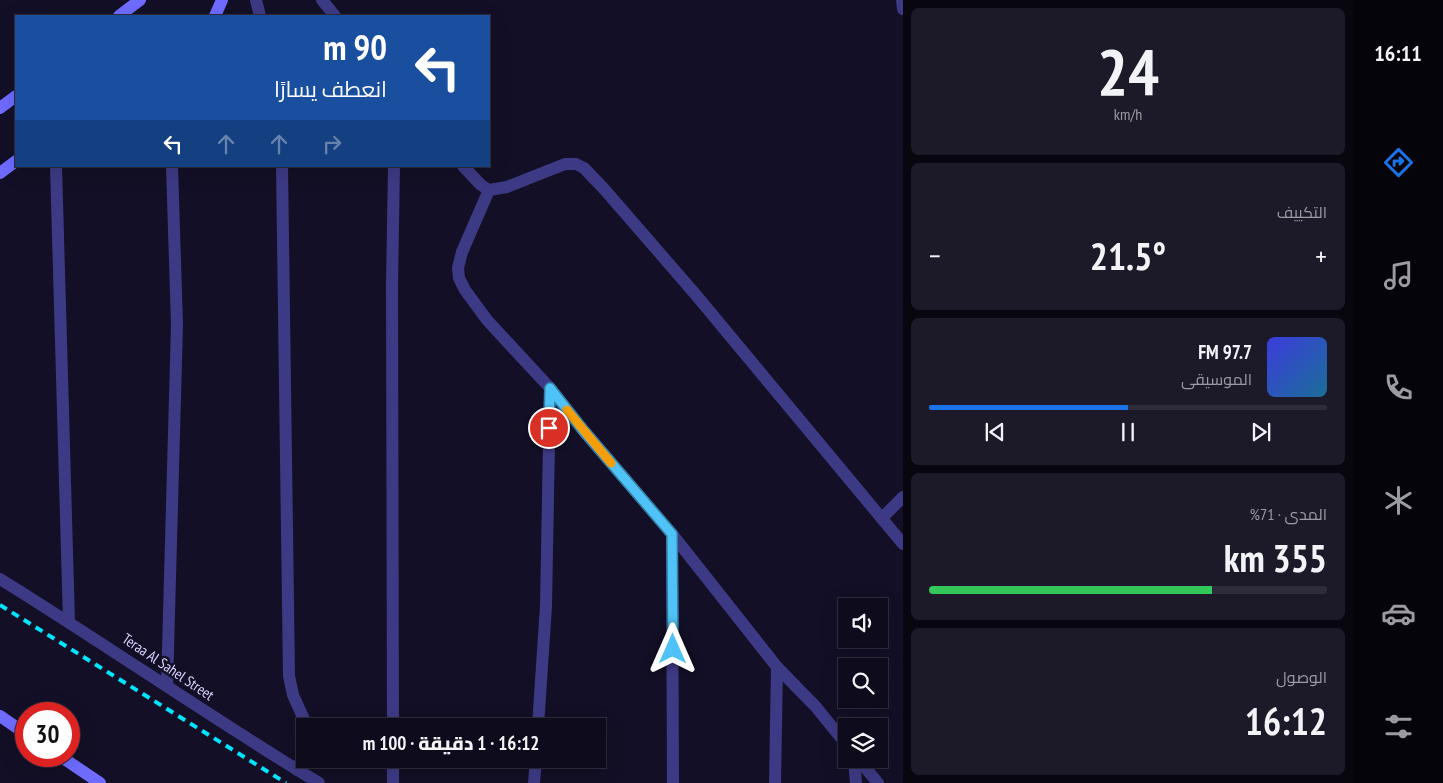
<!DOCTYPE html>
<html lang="ar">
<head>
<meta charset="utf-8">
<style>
  body { margin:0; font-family:"PT Sans Narrow",Cairo,sans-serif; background:#1c1929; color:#f1f3f6; direction:rtl; height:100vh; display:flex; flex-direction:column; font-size:19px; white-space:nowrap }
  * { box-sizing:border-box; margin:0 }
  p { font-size:16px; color:#9b9ba3 }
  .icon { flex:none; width:28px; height:28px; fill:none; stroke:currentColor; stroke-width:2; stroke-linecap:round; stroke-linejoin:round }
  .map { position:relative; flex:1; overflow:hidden; direction:ltr }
  .details { display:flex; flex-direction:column; gap:8px; padding:8px; background:#08060f; width:450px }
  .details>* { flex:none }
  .top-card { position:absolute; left:15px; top:15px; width:475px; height:152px; border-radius:0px; box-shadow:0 5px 20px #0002,0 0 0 1px #2e2b3b; direction:rtl; background:#1a4fa0; color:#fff; overflow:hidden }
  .controls { position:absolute; left:838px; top:598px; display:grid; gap:10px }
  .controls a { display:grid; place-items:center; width:50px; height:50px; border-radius:0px; background:#0e0b1c; box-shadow:0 5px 20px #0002,0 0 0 1px #2e2b3b; font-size:25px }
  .speed { position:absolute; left:15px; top:702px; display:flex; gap:10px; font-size:25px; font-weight:700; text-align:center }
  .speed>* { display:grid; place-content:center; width:65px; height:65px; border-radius:50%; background:#0e0b1c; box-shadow:0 5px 20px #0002,0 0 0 1px #2e2b3b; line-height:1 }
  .speed .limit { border:8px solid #d22; background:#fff; color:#111 }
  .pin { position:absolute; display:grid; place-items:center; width:42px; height:42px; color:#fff; margin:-21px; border:2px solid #fff; border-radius:50%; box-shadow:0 1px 5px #0007 }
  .me { position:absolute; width:55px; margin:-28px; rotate:0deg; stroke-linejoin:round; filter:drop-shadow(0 0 4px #0008) }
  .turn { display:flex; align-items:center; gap:18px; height:105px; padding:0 20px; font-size:22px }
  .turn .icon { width:65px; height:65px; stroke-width:2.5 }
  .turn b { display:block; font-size:35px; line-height:42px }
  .lanes { display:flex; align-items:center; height:48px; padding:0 20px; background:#0003; justify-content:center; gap:25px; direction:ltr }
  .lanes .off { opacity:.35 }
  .big { font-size:38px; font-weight:800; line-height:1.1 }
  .details .widget { flex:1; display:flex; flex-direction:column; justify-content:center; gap:8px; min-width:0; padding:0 18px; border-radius:8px; background:#1c1929 }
  .details .dial { align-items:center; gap:0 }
  .dial b { font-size:65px; line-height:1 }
  .song { display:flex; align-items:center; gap:15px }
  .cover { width:60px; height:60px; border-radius:8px; background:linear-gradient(135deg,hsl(240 70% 55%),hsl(200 70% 35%)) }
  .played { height:5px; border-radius:2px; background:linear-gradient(90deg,#1a73e8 50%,#2e2b3b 50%) }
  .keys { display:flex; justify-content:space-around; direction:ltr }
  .heat { display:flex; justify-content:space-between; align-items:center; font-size:28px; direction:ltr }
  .charge { height:8px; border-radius:4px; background:linear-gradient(90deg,#34c759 71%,#2e2b3b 0) }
  .trip { position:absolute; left:296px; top:718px; width:310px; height:50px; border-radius:0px; background:#0e0b1c; box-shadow:0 5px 20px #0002,0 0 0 1px #2e2b3b; font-weight:800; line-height:50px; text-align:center; direction:rtl }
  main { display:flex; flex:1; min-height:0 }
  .tab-bar { display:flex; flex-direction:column; width:90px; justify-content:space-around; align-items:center; background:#06040b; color:#9b9ba3 }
  .tab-bar .icon { width:35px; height:35px }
  .tab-bar .active { color:#1a73e8 }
  .tab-bar b { font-size:22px; color:#f1f3f6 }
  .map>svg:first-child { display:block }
</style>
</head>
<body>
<main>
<nav class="tab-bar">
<b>16:11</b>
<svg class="icon active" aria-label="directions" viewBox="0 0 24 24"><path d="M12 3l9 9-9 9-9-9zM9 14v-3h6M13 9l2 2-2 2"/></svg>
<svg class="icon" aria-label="music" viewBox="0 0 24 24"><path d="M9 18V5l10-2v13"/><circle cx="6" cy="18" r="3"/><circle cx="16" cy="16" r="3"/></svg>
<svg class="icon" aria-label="phone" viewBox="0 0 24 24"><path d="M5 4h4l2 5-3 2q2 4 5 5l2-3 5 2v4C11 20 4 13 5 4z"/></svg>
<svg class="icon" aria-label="climate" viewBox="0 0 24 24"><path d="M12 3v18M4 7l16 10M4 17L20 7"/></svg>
<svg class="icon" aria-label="car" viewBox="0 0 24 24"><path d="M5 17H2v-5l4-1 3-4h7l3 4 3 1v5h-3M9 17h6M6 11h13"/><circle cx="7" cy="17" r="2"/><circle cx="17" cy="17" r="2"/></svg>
<svg class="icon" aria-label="filters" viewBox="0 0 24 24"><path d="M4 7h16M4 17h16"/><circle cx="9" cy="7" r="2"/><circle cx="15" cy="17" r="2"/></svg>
</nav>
<section class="details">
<div class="widget dial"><b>24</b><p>km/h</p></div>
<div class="widget"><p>التكييف</p>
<div class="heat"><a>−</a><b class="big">21.5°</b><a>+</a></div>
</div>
<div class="widget">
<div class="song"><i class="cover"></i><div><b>97.7 FM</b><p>الموسيقى</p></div></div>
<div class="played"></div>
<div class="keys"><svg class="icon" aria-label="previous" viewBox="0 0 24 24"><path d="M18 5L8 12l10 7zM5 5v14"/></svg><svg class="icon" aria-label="pause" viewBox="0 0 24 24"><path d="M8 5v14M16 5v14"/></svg><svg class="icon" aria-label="next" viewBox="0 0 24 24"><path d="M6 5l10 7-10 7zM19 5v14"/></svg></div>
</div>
<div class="widget"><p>المدى · 71%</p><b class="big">355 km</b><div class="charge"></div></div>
<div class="widget"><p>الوصول</p><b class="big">16:12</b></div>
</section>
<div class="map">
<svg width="903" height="783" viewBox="0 0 903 783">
  <rect width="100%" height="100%" fill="#130f26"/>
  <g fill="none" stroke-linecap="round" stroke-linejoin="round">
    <g stroke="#3d3a85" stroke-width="12">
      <path d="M 256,0 L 260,16"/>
      <path d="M 322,0 L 335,16"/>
      <path d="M 902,0 L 903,9"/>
      <path d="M 56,166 L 69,622"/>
      <path d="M 282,166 L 289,676 L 293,695 L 307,726"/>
      <path d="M 463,166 L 481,185 L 489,190 L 507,187 L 565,164 L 576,164 L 584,168 L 605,190 L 696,295 L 903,544"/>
      <path d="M 489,190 L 462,252 L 458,268 L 459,278 L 465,290 L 487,320 L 550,388 L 583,430 L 672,534 L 777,667 L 816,707 L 846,744"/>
      <path d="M 882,518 L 903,497"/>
      <path d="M 672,534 L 673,783"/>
      <path d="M 0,579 C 107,645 211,718 319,783"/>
      <path d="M 167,686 L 177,325 L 172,166"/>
      <path d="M 393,726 L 392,285 L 394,166"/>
      <path d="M 538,726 L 546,606 L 550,388"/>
      <path d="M 393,759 L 393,783"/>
      <path d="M 854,759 L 856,783"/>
      <path d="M 858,759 L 878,783"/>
      <path d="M 297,770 L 305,751"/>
      <path d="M 534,783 L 536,759"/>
      <path d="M 775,783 L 777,667"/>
    </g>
    <g stroke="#6f6bff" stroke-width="12">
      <path d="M 119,16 L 140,0"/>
      <path d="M 215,16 L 222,0"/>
      <path d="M 0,108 L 16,96"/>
      <path d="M 0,173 L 16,161"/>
      <path d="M 0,716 L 26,734"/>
      <path d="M 60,756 L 100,783"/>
    </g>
    <path stroke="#00e5ff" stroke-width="4" stroke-dasharray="8 6" stroke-linecap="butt" d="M 0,605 L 286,783"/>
  </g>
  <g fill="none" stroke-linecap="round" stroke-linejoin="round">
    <defs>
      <path id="route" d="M 549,428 L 550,388 L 583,430 L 672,534 L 673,649"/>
    </defs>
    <use href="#route" stroke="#337fa1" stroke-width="12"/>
    <use href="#route" stroke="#4fc3f7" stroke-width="9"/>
    <path stroke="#f59e0b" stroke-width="9" d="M 567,410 L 611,463"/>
  </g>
  <g text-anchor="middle" stroke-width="5" stroke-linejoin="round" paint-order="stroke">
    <g font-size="15" fill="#d9d4ff" stroke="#130f26">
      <text transform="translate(168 667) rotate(34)" y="5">Teraa Al Sahel Street</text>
    </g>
  </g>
</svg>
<div class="controls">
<a><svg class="icon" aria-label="sound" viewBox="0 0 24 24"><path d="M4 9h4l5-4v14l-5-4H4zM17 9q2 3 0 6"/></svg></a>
<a><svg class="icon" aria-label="search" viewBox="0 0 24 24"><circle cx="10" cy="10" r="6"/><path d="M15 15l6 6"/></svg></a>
<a><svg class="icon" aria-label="layers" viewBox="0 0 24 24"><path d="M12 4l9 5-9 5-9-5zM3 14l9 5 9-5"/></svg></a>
</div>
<div class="speed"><div class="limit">30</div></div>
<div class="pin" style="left:549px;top:428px;background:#d93025"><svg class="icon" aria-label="arrive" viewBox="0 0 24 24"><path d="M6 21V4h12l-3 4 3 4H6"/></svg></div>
<svg class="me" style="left:673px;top:649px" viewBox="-20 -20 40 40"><path d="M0-17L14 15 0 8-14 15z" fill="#4fc3f7" stroke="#fff" stroke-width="4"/></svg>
<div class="trip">16:12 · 1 دقيقة · 100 m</div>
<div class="top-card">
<div class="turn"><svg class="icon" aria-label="left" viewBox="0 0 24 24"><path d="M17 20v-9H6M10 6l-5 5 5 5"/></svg><div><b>90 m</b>انعطف يسارًا</div></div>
<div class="lanes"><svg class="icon" aria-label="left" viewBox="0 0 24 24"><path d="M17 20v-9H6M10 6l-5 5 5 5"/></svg><svg class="icon off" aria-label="ahead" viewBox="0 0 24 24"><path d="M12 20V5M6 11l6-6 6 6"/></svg><svg class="icon off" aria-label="ahead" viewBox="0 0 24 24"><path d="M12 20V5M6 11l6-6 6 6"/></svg><svg class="icon off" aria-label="right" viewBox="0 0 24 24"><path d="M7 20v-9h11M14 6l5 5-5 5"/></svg></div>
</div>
</div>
</main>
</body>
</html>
